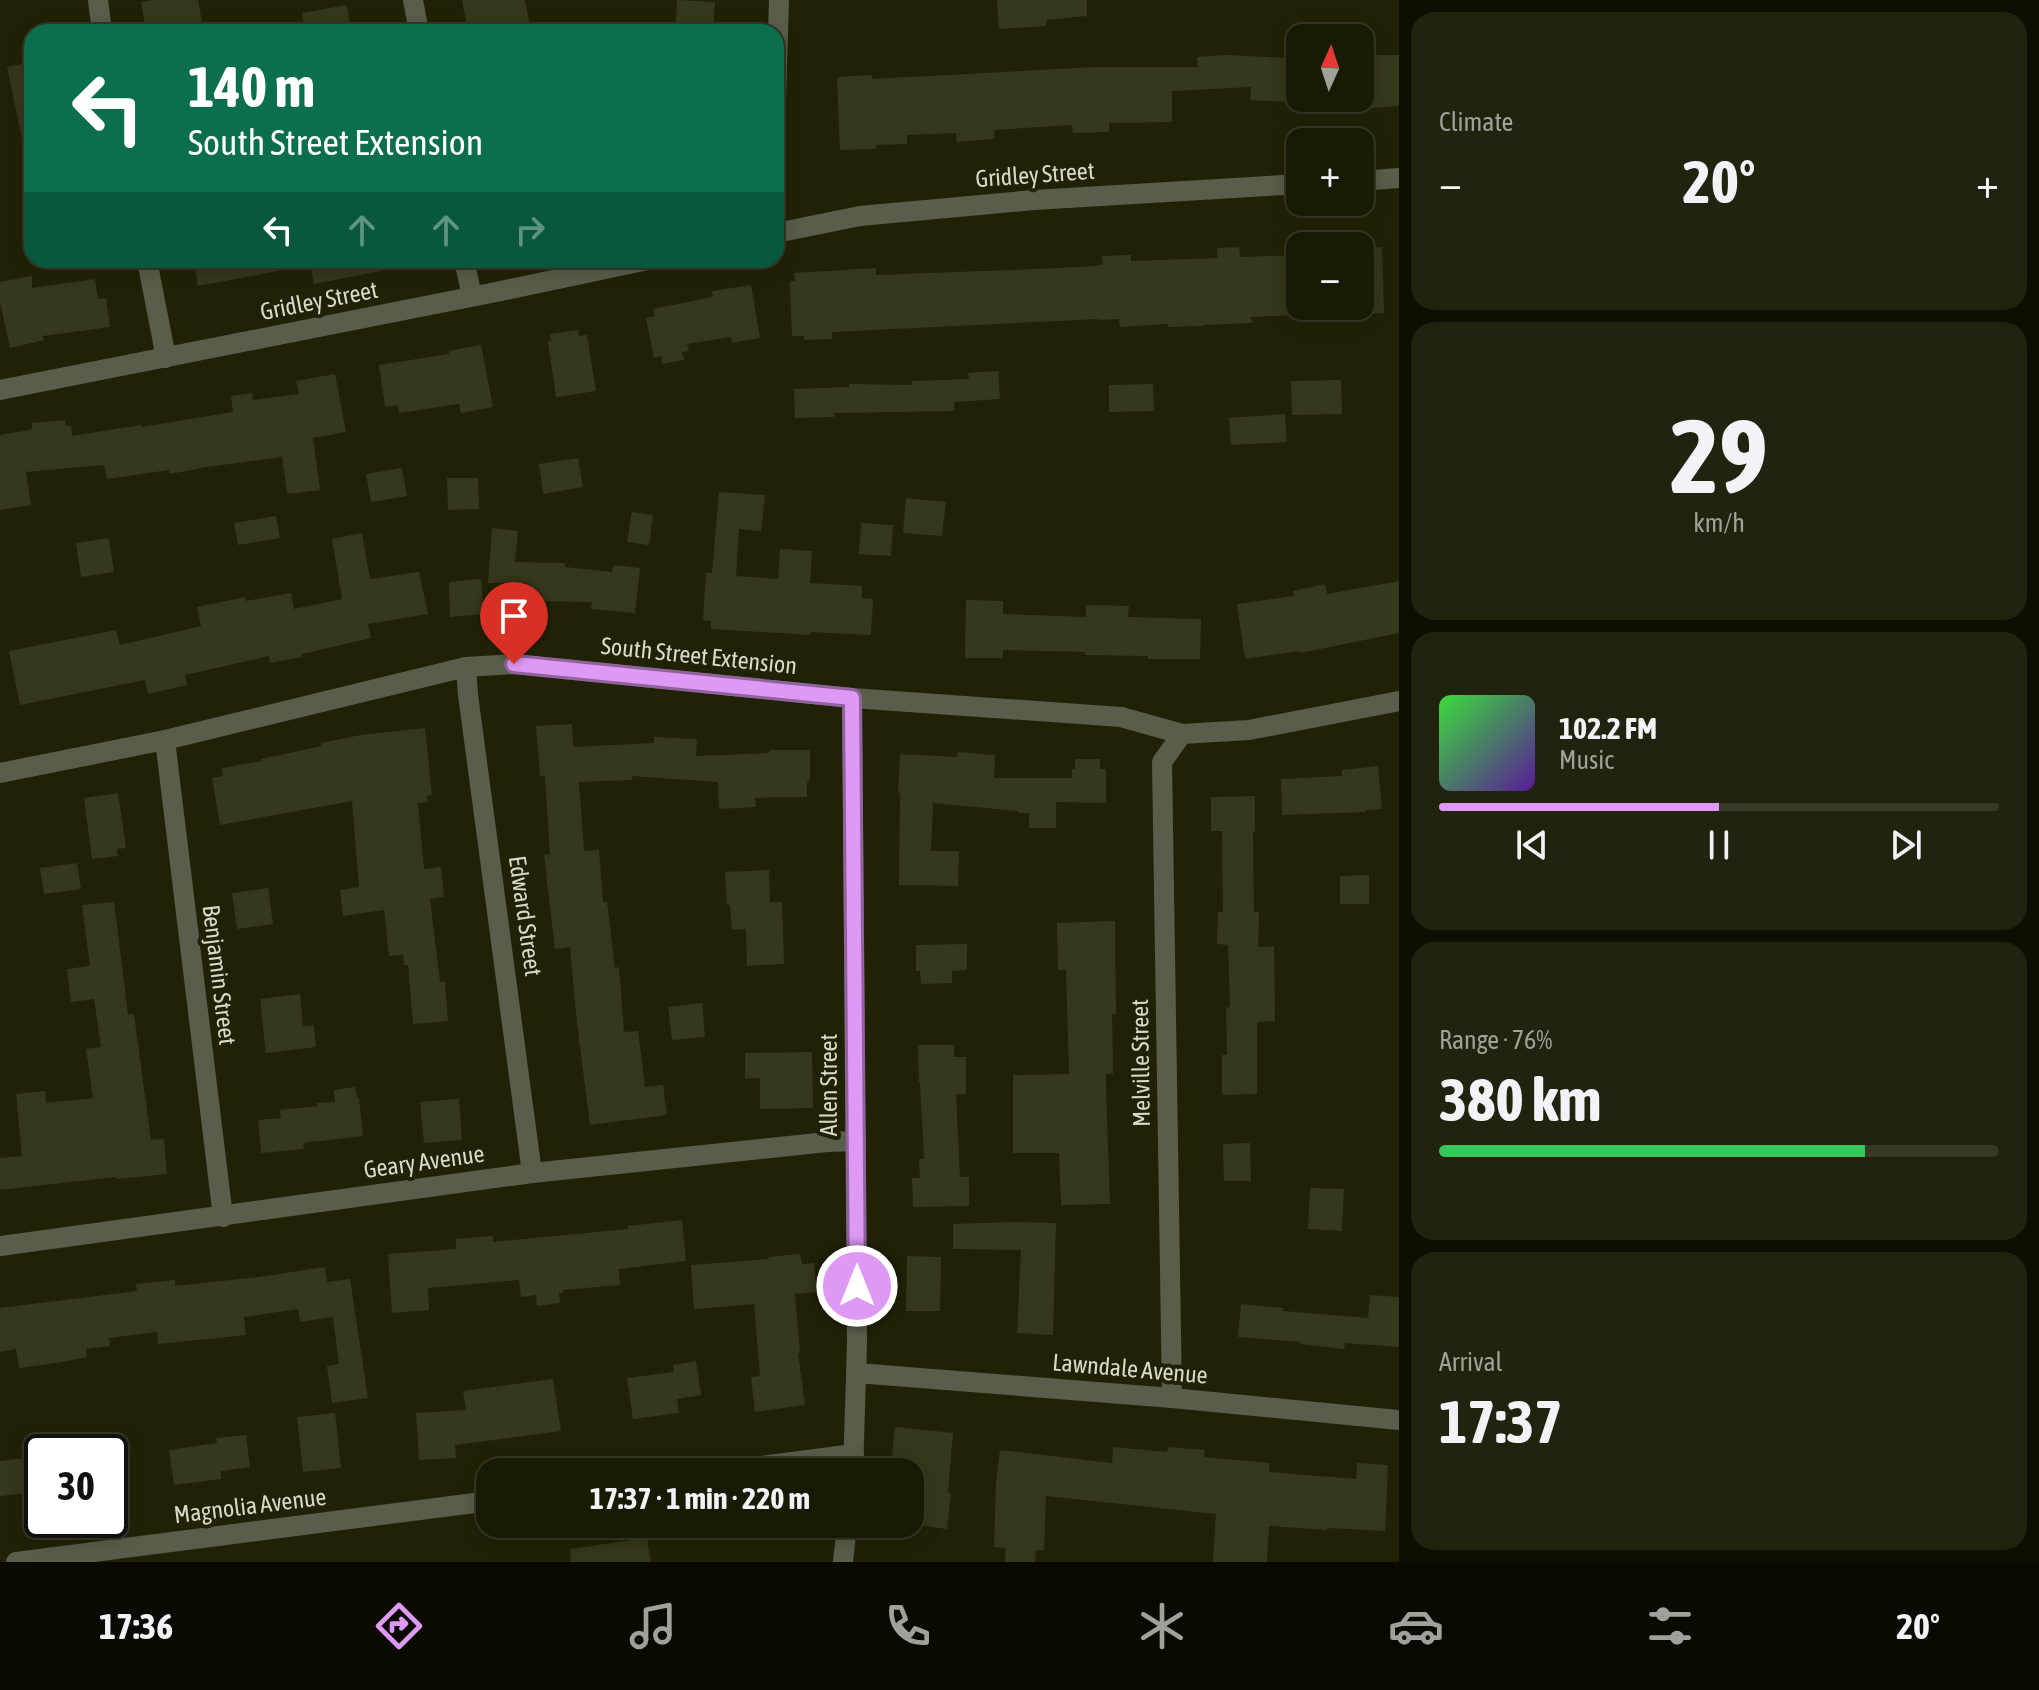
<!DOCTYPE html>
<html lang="en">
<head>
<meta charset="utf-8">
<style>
  body { margin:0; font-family:"Asap Condensed",sans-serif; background:#22230e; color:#f1f3f6; height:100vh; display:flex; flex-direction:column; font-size:30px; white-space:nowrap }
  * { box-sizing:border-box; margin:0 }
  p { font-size:26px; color:#9fa19a }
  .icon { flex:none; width:44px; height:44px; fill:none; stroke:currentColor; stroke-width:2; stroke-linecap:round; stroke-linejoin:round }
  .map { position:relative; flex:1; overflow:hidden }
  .sheet { display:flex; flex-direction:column; gap:12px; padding:12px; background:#0e0e02; width:640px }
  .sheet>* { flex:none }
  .guide { position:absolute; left:24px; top:24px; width:760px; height:244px; border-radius:24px; box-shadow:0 4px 20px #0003,0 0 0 2px #373826; background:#0b6e4f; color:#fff; overflow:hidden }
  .needle { width:52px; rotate:3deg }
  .tools { position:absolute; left:1286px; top:24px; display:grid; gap:16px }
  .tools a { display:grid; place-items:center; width:88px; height:88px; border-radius:16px; background:#191a04; box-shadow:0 4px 20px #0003,0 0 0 2px #373826; font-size:40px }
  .speed { position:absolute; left:24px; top:1434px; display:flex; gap:16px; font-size:40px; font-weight:700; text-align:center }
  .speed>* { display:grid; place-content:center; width:104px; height:104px; border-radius:50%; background:#191a04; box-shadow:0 4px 20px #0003,0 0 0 2px #373826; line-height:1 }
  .speed .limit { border:4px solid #111; border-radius:12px; background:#fff; color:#111 }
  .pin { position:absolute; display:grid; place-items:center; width:68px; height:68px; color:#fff; margin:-82px -34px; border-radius:50% 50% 50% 0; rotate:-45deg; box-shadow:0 0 8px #0007 }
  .pin .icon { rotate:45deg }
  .me { position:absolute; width:88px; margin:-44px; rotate:0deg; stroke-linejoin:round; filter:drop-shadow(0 0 6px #0008) }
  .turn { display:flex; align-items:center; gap:28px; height:168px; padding:0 32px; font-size:36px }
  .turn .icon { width:104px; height:104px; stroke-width:2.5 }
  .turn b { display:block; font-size:56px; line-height:68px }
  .lanes { display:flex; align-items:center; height:76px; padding:0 32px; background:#0003; justify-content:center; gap:40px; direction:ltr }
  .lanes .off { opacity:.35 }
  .big { font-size:60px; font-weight:700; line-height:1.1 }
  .sheet .widget { flex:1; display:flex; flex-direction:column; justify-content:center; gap:12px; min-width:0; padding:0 28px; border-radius:24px; background:#22230e }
  .sheet .dial { align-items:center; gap:0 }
  .dial b { font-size:104px; line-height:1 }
  .song { display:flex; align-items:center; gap:24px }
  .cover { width:96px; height:96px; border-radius:12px; background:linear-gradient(135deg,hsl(120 70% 55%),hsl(270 70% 35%)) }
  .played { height:8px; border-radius:4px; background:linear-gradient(90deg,#dd99f3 50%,#373826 50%) }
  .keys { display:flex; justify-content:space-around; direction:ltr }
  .heat { display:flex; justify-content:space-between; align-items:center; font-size:44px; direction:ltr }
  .charge { height:12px; border-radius:6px; background:linear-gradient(90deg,#34c759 76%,#373826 0) }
  .trip { position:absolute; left:476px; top:1458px; width:448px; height:80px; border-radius:24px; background:#191a04; box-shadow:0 4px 20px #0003,0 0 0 2px #373826; font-weight:700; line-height:80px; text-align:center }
  .dock { display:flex; height:128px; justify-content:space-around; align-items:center; background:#0a0a02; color:#9fa19a }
  .dock .icon { width:56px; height:56px }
  .dock .on { color:#dd99f3 }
  .dock b { font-size:36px; color:#f1f3f6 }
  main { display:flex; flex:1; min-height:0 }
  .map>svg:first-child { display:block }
</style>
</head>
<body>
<main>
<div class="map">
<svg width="1399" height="1562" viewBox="0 0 1399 1562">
  <rect width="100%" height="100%" fill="#212205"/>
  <g fill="#36381b">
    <path d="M 153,0 L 198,0 L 202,23 L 146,32 L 141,2 Z"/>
    <path d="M 462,0 L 525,0 L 531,32 L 468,32 Z"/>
    <path d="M 677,0 L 715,2 L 713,32 L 675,32 Z"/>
    <path d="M 997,0 L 1087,0 L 1087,16 L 1046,20 L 1046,26 L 999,29 Z"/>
    <path d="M 347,5 L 351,32 L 305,32 L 302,13 Z"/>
    <path d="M 1226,55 L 1288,58 L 1286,102 L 1250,100 L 1251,87 L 1172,91 L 1172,122 L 1109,123 L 1109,132 L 1073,133 L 1072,125 L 994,130 L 995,139 L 957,142 L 956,133 L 907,135 L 907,144 L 876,145 L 876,149 L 840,150 L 837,77 L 872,75 L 872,79 L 1096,67 L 1198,67 L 1197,57 Z"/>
    <path d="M 1360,55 L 1399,55 L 1399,106 L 1360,109 Z"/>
    <path d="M 32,62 L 32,138 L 22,139 L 7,67 Z"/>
    <path d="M 1239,247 L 1240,257 L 1300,255 L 1300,309 L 1296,309 L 1296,315 L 1251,317 L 1252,323 L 1204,325 L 1204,326 L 1168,327 L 1168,324 L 1120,327 L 1119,319 L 1098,320 L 1098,319 L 832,332 L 832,339 L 804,340 L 804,336 L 792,336 L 790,281 L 795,281 L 794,273 L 876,268 L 876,275 L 1037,269 L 1096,266 L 1103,264 L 1102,256 L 1131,255 L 1131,261 L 1218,258 L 1217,248 Z"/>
    <path d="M 1382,247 L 1384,313 L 1360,314 L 1360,248 Z"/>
    <path d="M 194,260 L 277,260 L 278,271 L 198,286 Z"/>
    <path d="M 309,260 L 380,260 L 381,271 L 314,284 Z"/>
    <path d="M 32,276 L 32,288 L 95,279 L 98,299 L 106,298 L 110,327 L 43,336 L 44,340 L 10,348 L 0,302 L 0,282 Z"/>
    <path d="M 751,285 L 760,338 L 732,343 L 731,337 L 687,344 L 689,351 L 682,352 L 684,360 L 662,364 L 661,356 L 654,358 L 646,318 L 655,316 L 653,309 L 713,297 L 712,291 Z"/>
    <path d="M 578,330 L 579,336 L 587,335 L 596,391 L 556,397 L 548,341 L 551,341 L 550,334 Z"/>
    <path d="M 481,345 L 493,407 L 461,413 L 459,404 L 399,413 L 398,405 L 385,407 L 379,365 L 449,354 L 449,351 Z"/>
    <path d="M 998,371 L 1000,399 L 954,402 L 955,411 L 834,413 L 834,417 L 795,418 L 794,389 L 849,387 L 849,384 L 912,385 L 912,381 L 969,379 L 968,373 Z"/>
    <path d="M 335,374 L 346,432 L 313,438 L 320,490 L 287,494 L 282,457 L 207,467 L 170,474 L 169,470 L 107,479 L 104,465 L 26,472 L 31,505 L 0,510 L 0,435 L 30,430 L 32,428 L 32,423 L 65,420 L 66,426 L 71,425 L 72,436 L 141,425 L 142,427 L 233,412 L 231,396 L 252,393 L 253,400 L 299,394 L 296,381 Z"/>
    <path d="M 1341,380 L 1342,414 L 1292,415 L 1291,381 Z"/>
    <path d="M 1153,384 L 1154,411 L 1109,412 L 1109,385 Z"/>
    <path d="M 1285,414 L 1287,442 L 1231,445 L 1229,418 Z"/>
    <path d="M 578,458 L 583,487 L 543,494 L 539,464 Z"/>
    <path d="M 402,468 L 407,496 L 371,502 L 366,474 Z"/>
    <path d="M 447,478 L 478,478 L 479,509 L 448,510 Z"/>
    <path d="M 719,492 L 765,495 L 761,531 L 739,529 L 736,576 L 778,579 L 780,549 L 812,551 L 810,583 L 862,586 L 862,598 L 873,599 L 871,635 L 811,632 L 811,635 L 711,629 L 711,621 L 703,620 L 706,573 L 712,573 Z"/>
    <path d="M 906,498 L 946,502 L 942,536 L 903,533 Z"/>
    <path d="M 632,512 L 653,515 L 649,545 L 627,542 Z"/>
    <path d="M 276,516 L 280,538 L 238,545 L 234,523 Z"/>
    <path d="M 861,523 L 893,525 L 891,556 L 859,554 Z"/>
    <path d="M 492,528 L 518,531 L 515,562 L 565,563 L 565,567 L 612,572 L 613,565 L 640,568 L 635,613 L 591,609 L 592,602 L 525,601 L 526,583 L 488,583 Z"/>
    <path d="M 362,533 L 370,579 L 419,572 L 428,614 L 368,624 L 371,638 L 302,654 L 302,657 L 270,663 L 269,656 L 185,675 L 187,685 L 148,694 L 145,680 L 20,705 L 9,651 L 116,630 L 120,645 L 201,626 L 197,607 L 245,597 L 246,601 L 291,593 L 294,609 L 342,599 L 332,539 Z"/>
    <path d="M 109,538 L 114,572 L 81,577 L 76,543 Z"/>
    <path d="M 481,579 L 484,614 L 450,617 L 449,582 Z"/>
    <path d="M 1399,581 L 1399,633 L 1300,653 L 1300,651 L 1245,659 L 1237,604 L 1294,596 L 1293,591 L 1325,584 L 1327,594 Z"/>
    <path d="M 966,600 L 1003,601 L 1003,614 L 1086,617 L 1086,605 L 1129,606 L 1128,617 L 1201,619 L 1200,659 L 1148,659 L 1148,656 L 1085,655 L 1085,652 L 1003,650 L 1003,658 L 965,658 Z"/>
    <path d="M 572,724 L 573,747 L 654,743 L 654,737 L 697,739 L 696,756 L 769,753 L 769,750 L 810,750 L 810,779 L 807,783 L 807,797 L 755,798 L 756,807 L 719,809 L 718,782 L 632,776 L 632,780 L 579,782 L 584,851 L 599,850 L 603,902 L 607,902 L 615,968 L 619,967 L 624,1032 L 638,1031 L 645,1087 L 663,1085 L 667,1115 L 590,1125 L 577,1024 L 570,947 L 555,949 L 544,855 L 550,854 L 545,776 L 540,776 L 536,726 Z"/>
    <path d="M 425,728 L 432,795 L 427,796 L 428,802 L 418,803 L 424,869 L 441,867 L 444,897 L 430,899 L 440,982 L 445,982 L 448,1021 L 413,1024 L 408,965 L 404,965 L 403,955 L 389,956 L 384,910 L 343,916 L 340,890 L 359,887 L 352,801 L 220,825 L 212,778 L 223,776 L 222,768 L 262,761 L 261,759 L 322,746 L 321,743 L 361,735 Z"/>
    <path d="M 958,752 L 995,755 L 994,778 L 1072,778 L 1072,769 L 1075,769 L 1075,759 L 1100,759 L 1100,769 L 1106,769 L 1106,803 L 1056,802 L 1056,828 L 1029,828 L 1029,813 L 1018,813 L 1019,811 L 933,803 L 931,851 L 959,851 L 958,886 L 899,885 L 900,793 L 898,793 L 900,754 L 957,757 Z"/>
    <path d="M 1378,766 L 1382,809 L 1366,810 L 1366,812 L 1282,815 L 1281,779 L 1342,776 L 1342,770 Z"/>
    <path d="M 118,793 L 126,848 L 117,849 L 118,856 L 92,859 L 84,798 Z"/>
    <path d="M 1255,796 L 1255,830 L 1253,833 L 1254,912 L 1259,912 L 1258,947 L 1274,946 L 1275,1021 L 1257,1022 L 1257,1094 L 1222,1095 L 1222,1055 L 1227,1055 L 1226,1009 L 1230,1006 L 1228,945 L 1217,944 L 1218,912 L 1223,912 L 1222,831 L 1211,831 L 1211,797 Z"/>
    <path d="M 77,863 L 81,889 L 44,894 L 40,868 Z"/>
    <path d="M 769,870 L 770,902 L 782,902 L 784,964 L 747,966 L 746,929 L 732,930 L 730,905 L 727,905 L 725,872 Z"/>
    <path d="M 1369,875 L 1369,904 L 1340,904 L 1340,876 Z"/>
    <path d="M 268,888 L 273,924 L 237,929 L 232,893 Z"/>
    <path d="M 114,902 L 128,1015 L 134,1014 L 151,1140 L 164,1139 L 167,1174 L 117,1179 L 116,1177 L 0,1190 L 0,1158 L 22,1156 L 16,1094 L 45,1091 L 46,1103 L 93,1098 L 86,1049 L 101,1047 L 94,999 L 71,1002 L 67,969 L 90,966 L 82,905 Z"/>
    <path d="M 1115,921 L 1116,1014 L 1112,1014 L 1113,1074 L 1106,1074 L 1106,1089 L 1110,1204 L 1061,1205 L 1059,1153 L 1013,1153 L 1013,1075 L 1069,1074 L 1066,970 L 1058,970 L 1057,923 Z"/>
    <path d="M 967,944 L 967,970 L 952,971 L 952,983 L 921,984 L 920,971 L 916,971 L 916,945 Z"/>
    <path d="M 300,994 L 303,1026 L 314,1025 L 316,1047 L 266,1053 L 260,999 Z"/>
    <path d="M 702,1003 L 705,1037 L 672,1040 L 668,1007 Z"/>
    <path d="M 918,1045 L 954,1045 L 954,1057 L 966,1057 L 966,1094 L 956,1094 L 960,1177 L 969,1177 L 969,1206 L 913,1207 L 912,1178 L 920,1178 L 919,1159 L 924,1159 L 920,1082 L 919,1082 Z"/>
    <path d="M 812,1052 L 813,1108 L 760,1109 L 760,1078 L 745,1079 L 745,1053 Z"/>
    <path d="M 355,1087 L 357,1097 L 359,1099 L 363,1136 L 303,1143 L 304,1149 L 261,1153 L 258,1120 L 281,1118 L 280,1110 L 317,1106 L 317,1103 L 335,1102 L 334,1090 Z"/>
    <path d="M 459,1099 L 462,1140 L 424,1143 L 420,1102 Z"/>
    <path d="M 1250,1143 L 1251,1181 L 1224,1181 L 1223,1144 Z"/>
    <path d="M 1310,1188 L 1344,1189 L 1342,1231 L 1308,1229 Z"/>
    <path d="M 682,1220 L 686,1261 L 619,1269 L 620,1285 L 563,1290 L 563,1293 L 559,1293 L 560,1303 L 537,1306 L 536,1295 L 521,1297 L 519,1280 L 428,1288 L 429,1310 L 392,1313 L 388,1254 L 456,1249 L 456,1239 L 493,1236 L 493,1242 L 628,1229 L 628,1226 Z"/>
    <path d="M 1013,1222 L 1056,1223 L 1053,1335 L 1017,1333 L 1021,1250 L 953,1249 L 953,1224 Z"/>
    <path d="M 800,1254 L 802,1264 L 814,1263 L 817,1292 L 795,1294 L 800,1353 L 798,1353 L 805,1405 L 755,1412 L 751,1377 L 760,1376 L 754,1304 L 694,1309 L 691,1265 L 769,1259 L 768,1257 Z"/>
    <path d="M 907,1256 L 941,1257 L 940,1311 L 906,1311 Z"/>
    <path d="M 325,1267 L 327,1282 L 350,1279 L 368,1398 L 332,1403 L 327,1366 L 339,1364 L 333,1317 L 300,1322 L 298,1309 L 244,1317 L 246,1335 L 158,1344 L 157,1332 L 109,1338 L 110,1346 L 86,1349 L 87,1357 L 63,1362 L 19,1368 L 16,1349 L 0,1352 L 0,1308 L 137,1291 L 136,1284 L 175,1280 L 175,1286 L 259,1277 Z"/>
    <path d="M 1370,1295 L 1399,1297 L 1399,1347 L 1345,1343 L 1344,1349 L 1300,1344 L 1301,1342 L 1238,1337 L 1241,1304 L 1283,1308 L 1283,1311 L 1368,1318 Z"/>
    <path d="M 696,1361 L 701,1395 L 677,1399 L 679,1413 L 633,1419 L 627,1378 L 674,1372 L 673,1365 Z"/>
    <path d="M 553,1379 L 561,1431 L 455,1445 L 456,1458 L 419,1460 L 416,1413 L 466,1410 L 463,1391 Z"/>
    <path d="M 335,1413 L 341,1468 L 303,1472 L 297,1417 Z"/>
    <path d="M 895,1427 L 953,1433 L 948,1493 L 951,1493 L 947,1529 L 910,1524 L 917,1466 L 891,1464 Z"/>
    <path d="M 246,1435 L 250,1467 L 221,1471 L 221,1479 L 174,1485 L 169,1450 L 217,1443 L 216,1438 Z"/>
    <path d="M 1113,1447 L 1167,1452 L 1168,1447 L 1205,1450 L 1204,1457 L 1270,1463 L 1269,1472 L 1356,1479 L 1357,1463 L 1388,1465 L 1385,1531 L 1327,1528 L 1327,1530 L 1269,1526 L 1267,1562 L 1213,1562 L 1216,1514 L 1046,1496 L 1044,1550 L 1036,1550 L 1035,1562 L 1005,1562 L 1006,1548 L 994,1547 L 996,1484 L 1000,1450 L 1112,1463 Z"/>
    <path d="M 42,1456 L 42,1492 L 0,1496 L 0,1461 Z"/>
    <path d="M 647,1538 L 651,1562 L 571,1562 L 570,1549 Z"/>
  </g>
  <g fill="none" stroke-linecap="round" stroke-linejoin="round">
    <g stroke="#5b5d4c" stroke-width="20">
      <path d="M 98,0 L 102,32"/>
      <path d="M 413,0 L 419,32"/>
      <path d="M 776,98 L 779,0"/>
      <path d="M 1360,181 L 1399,178"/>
      <path d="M 776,233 L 860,216 L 1034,200 L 1300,184"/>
      <path d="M 147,260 L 166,358"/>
      <path d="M 464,260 L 472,296"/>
      <path d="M 0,390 L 491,293 L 648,260"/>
      <path d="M 466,667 L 468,695 L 532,1173"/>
      <path d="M 852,698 L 857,1344 L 853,1472"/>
      <path d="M 165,740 L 223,1217"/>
      <path d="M 0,773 L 165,740 L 466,667 L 514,664 L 852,698 L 1121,717 L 1182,734 L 1249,730 L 1399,701"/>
      <path d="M 0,1246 L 532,1173 L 827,1142 L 856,1141"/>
      <path d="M 857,1373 L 1172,1398 L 1399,1420"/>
      <path d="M 1172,1398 L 1162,762 L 1182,734"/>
      <path d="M 714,1472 L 854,1454"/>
      <path d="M 16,1562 L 490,1501"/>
      <path d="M 843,1562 L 847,1524"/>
    </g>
  </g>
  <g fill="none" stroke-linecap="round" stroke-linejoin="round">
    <defs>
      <path id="route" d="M 514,664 L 852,698 L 857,1286"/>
    </defs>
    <use href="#route" stroke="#90639e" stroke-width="20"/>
    <use href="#route" stroke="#dd99f3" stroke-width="14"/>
  </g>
  <g text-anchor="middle" stroke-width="8" stroke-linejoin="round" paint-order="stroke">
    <g font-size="24" fill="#d8dac9" stroke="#212205">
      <text transform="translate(1035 175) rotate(-4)" y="8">Gridley Street</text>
      <text transform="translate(319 301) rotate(-11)" y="8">Gridley Street</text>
      <text transform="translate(699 656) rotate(6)" y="8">South Street Extension</text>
      <text transform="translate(525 916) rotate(82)" y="8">Edward Street</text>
      <text transform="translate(219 975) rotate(83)" y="8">Benjamin Street</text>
      <text transform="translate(1141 1063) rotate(-91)" y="8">Melville Street</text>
      <text transform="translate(829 1085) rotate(-90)" y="8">Allen Street</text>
      <text transform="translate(424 1162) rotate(-8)" y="8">Geary Avenue</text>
      <text transform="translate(1130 1369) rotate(5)" y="8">Lawndale Avenue</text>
      <text transform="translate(250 1506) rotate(-7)" y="8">Magnolia Avenue</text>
    </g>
  </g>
</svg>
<div class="tools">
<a><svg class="needle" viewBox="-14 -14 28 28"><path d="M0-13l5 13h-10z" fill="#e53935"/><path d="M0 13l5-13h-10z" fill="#9fa19a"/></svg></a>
<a>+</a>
<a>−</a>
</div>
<div class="speed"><div class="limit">30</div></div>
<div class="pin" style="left:514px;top:664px;background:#d93025"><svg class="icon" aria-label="arrive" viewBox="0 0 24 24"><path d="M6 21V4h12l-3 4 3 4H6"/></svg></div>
<svg class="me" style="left:857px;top:1286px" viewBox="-20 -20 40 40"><circle r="17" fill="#dd99f3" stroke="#fff" stroke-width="3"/><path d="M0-11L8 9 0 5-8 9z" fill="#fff"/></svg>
<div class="trip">17:37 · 1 min · 220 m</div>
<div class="guide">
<div class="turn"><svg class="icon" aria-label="left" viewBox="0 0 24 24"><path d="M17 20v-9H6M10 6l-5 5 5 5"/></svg><div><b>140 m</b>South Street Extension</div></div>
<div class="lanes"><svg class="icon" aria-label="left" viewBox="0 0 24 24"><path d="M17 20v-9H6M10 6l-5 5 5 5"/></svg><svg class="icon off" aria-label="ahead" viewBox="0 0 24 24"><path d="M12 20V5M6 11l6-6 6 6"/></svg><svg class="icon off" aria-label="ahead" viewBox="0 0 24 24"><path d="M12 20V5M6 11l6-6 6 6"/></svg><svg class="icon off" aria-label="right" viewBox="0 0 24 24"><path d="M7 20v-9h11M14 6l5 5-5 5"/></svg></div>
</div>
</div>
<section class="sheet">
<div class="widget"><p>Climate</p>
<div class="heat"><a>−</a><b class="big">20°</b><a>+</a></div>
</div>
<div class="widget dial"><b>29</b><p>km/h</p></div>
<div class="widget">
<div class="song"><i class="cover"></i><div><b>102.2 FM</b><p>Music</p></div></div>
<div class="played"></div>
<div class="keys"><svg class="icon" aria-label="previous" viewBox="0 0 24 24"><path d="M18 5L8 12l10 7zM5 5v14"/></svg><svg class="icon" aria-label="pause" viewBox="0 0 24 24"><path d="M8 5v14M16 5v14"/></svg><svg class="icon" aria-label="next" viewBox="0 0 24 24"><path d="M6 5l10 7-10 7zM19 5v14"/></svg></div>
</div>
<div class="widget"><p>Range · 76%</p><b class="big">380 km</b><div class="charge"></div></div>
<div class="widget"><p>Arrival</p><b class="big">17:37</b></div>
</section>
</main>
<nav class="dock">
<b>17:36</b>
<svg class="icon on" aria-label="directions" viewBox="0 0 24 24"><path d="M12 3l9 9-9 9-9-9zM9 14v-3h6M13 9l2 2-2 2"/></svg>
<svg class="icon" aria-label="music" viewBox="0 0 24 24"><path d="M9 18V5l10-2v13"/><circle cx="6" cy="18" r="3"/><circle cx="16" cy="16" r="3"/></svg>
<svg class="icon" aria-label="phone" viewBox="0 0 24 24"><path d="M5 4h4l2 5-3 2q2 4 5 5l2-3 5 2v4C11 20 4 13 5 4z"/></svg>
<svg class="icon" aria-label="climate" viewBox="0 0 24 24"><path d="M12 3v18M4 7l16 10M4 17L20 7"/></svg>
<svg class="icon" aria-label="car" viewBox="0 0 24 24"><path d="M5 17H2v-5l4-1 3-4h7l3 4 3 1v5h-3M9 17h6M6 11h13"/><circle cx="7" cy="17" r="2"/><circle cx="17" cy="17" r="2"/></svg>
<svg class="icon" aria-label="filters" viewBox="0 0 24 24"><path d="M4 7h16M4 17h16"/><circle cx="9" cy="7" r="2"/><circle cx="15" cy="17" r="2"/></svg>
<b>20°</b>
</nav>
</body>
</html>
